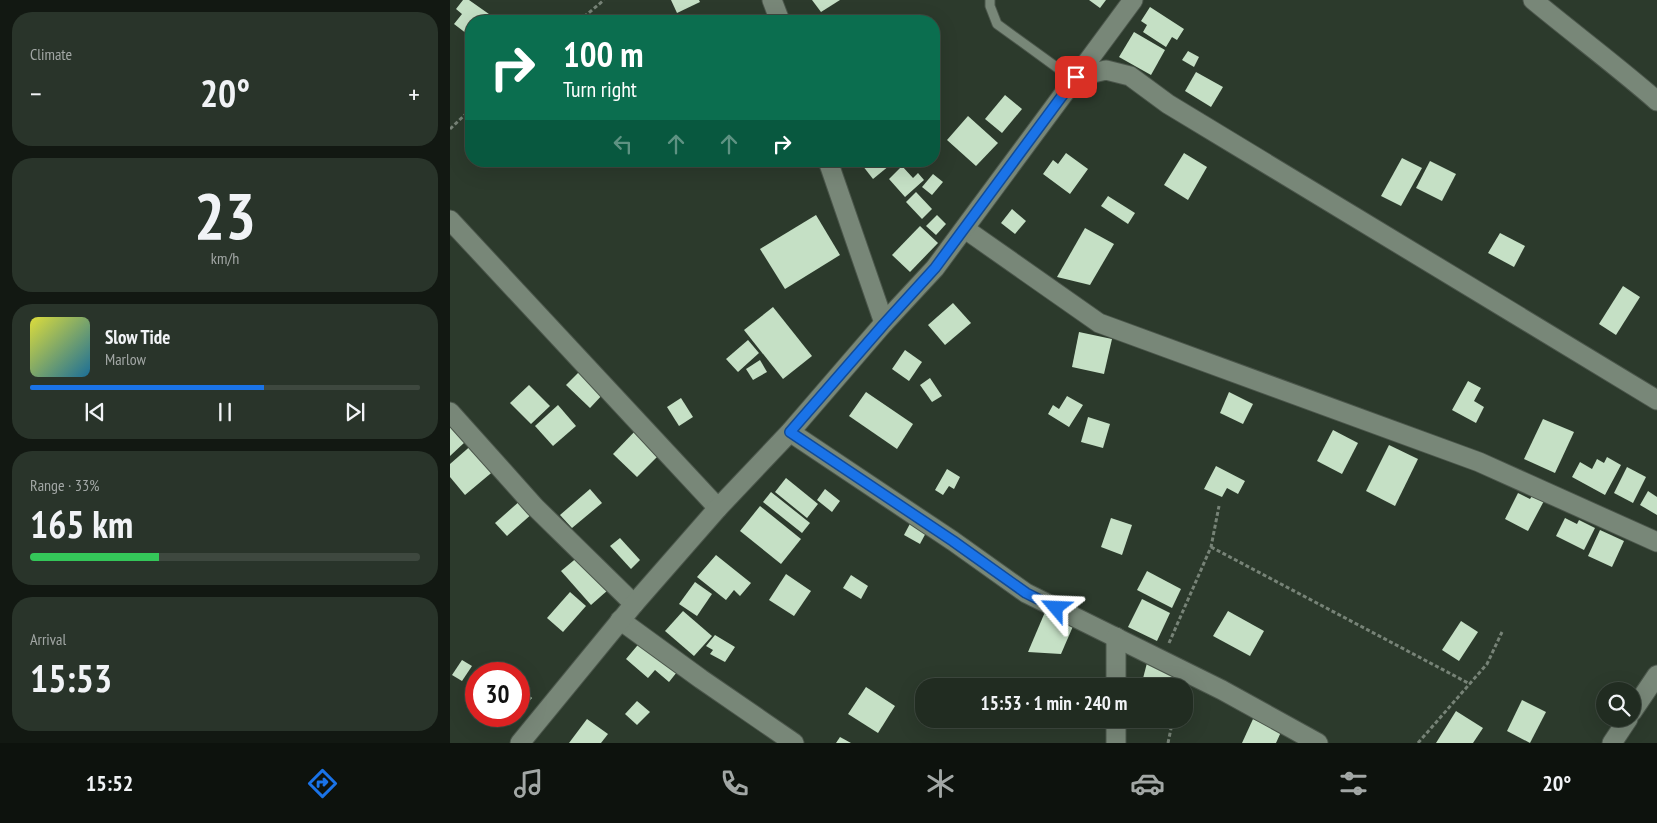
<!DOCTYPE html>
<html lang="en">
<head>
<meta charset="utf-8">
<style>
  body { margin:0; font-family:"PT Sans Narrow",sans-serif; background:#29342a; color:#f1f3f6; height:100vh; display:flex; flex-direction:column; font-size:19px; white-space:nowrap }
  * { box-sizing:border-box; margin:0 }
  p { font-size:16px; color:#a2a7a5 }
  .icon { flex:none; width:28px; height:28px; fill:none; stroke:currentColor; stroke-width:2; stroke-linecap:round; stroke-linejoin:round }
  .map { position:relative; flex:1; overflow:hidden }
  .panel { display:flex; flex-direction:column; gap:12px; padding:12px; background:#121812; width:450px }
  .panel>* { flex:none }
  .banner { position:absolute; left:15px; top:15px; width:475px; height:152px; border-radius:20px; box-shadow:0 5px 20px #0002,0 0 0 1px #3e483f; background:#0b6e4f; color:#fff; overflow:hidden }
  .fabs { position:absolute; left:1146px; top:682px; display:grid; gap:10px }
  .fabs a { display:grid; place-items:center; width:45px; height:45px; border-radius:50%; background:#212c21; box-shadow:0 5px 20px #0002,0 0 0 1px #3e483f; font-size:25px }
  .speed { position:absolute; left:15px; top:662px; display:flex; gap:10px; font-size:25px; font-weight:700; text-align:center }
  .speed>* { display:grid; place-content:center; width:65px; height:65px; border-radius:50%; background:#212c21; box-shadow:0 5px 20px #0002,0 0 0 1px #3e483f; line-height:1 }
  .speed .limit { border:8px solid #d22; background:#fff; color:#111 }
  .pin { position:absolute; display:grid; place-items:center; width:42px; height:42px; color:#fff; margin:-21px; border-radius:10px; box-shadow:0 2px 8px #0006 }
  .me { position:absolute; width:55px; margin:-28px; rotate:296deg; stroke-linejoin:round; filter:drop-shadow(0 0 4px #0008) }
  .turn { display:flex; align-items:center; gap:18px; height:105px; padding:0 15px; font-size:22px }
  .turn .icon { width:65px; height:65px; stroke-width:2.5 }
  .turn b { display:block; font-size:35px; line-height:42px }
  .lanes { display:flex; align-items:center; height:48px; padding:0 15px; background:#0003; justify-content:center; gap:25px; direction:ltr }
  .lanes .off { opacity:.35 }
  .big { font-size:38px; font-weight:600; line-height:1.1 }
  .panel .card { flex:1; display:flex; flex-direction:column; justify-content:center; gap:8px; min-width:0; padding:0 18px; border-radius:20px; background:#29342a }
  .panel .dial { align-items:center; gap:0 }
  .dial b { font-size:65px; line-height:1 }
  .song { display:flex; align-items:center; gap:15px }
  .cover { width:60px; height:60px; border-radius:8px; background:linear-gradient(135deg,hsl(60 70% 55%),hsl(200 70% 35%)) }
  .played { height:5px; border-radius:2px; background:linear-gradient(90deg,#1a73e8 60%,#3e483f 60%) }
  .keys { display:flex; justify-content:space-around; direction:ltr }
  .heat { display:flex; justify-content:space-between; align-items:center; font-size:28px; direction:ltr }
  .charge { height:8px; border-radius:4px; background:linear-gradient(90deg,#34c759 33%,#3e483f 0) }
  .trip { position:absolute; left:465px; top:678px; width:278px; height:50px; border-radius:20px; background:#212c21; box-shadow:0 5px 20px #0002,0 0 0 1px #3e483f; font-weight:600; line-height:50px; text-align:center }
  .tab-bar { display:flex; height:80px; justify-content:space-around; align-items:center; background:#0d120d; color:#a2a7a5 }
  .tab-bar .icon { width:35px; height:35px }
  .tab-bar .on { color:#1a73e8 }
  .tab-bar b { font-size:22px; color:#f1f3f6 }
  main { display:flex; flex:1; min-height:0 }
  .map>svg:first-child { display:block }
</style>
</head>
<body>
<main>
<section class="panel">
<div class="card"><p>Climate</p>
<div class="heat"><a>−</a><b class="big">20°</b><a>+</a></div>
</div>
<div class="card dial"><b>23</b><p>km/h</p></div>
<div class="card">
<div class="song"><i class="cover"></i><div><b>Slow Tide</b><p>Marlow</p></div></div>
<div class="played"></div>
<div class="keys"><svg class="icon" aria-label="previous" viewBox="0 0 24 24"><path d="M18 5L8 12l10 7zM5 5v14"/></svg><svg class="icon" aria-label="pause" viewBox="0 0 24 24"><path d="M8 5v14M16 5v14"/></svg><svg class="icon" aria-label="next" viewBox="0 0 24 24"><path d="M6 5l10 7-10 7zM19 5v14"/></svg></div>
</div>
<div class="card"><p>Range · 33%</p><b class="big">165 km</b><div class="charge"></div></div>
<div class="card"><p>Arrival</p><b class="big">15:53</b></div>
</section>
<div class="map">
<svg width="1207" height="743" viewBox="0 0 1207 743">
  <rect width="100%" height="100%" fill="#2c3a2c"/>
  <g fill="#c5e0c5">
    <path d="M 13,0 L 19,0 L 46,19 L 44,21 L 21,21 L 21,37 L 4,24 L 12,14 L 6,9 Z"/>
    <path d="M 221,0 L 249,0 L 250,2 L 227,13 Z"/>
    <path d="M 362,0 L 390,0 L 371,12 Z"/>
    <path d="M 639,0 L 656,0 L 650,8 Z"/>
    <path d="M 700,7 L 734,29 L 727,40 L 722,37 L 716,47 L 693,32 L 697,25 L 691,21 Z"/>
    <path d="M 684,32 L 715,50 L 701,75 L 669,57 Z"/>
    <path d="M 738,51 L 749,57 L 744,67 L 732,60 Z"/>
    <path d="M 746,72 L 773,87 L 761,107 L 735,91 Z"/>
    <path d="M 555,95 L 572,109 L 552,133 L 535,119 Z"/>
    <path d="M 518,116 L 548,143 L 526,166 L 497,140 Z"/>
    <path d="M 616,153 L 638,169 L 620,194 L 593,174 L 603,160 L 608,164 Z"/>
    <path d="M 734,153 L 757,167 L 738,200 L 714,185 Z"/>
    <path d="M 952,158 L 972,168 L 951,206 L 931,196 Z"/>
    <path d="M 409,161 L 445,161 L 423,179 Z"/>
    <path d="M 980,161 L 1006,174 L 992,201 L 966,188 Z"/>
    <path d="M 452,166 L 463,178 L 468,173 L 474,180 L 455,197 L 439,179 Z"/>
    <path d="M 483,174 L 493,182 L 482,195 L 472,187 Z"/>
    <path d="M 466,192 L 482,209 L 472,219 L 456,202 Z"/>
    <path d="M 658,196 L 685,213 L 678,224 L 651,206 Z"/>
    <path d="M 562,209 L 576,221 L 565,234 L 551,223 Z"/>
    <path d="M 366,215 L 390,255 L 335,289 L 310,249 Z"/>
    <path d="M 487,215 L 496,224 L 486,235 L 476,226 Z"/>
    <path d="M 470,226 L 488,243 L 460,272 L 442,255 Z"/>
    <path d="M 635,228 L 664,244 L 640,285 L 607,277 Z"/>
    <path d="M 1050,233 L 1075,246 L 1064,267 L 1038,253 Z"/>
    <path d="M 1173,286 L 1190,297 L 1166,335 L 1149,324 Z"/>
    <path d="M 503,303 L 521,323 L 495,345 L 478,325 Z"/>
    <path d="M 323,307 L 362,356 L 333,379 L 294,330 Z"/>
    <path d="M 629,332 L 662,339 L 654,374 L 622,367 Z"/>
    <path d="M 298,340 L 309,353 L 288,372 L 276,359 Z"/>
    <path d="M 455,350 L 472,362 L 459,381 L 442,369 Z"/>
    <path d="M 310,360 L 317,372 L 303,380 L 296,369 Z"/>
    <path d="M 131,370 L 155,392 L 140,408 L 116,385 Z"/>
    <path d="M 480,378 L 492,396 L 482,402 L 470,385 Z"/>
    <path d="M 1018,381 L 1031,388 L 1024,401 L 1034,407 L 1026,423 L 1002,410 Z"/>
    <path d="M 79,385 L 100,406 L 81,424 L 60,403 Z"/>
    <path d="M 416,392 L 463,424 L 447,449 L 399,416 Z"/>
    <path d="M 779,392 L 803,404 L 793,424 L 770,413 Z"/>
    <path d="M 617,396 L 633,405 L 619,427 L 598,414 L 603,405 L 609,409 Z"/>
    <path d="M 231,398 L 243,417 L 229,426 L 217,407 Z"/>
    <path d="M 108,405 L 126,426 L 103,446 L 85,426 Z"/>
    <path d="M 638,417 L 660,424 L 653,448 L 631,442 Z"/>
    <path d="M 1093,419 L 1124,432 L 1105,473 L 1074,459 Z"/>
    <path d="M 0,425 L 15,442 L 0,456 Z"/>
    <path d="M 188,428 L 212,452 L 187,477 L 163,454 Z"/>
    <path d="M 883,430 L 908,443 L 892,474 L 867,461 Z"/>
    <path d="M 24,443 L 46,469 L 15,495 L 0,477 L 0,464 Z"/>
    <path d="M 939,445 L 968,459 L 945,506 L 916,491 Z"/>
    <path d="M 1157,457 L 1171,465 L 1155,495 L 1122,477 L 1130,462 L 1142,469 L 1147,459 L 1154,463 Z"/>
    <path d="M 766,466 L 795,481 L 788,494 L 777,488 L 772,497 L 754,489 Z"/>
    <path d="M 1177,467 L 1196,477 L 1183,503 L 1164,493 Z"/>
    <path d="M 497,469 L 510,477 L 504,489 L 499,486 L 493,495 L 485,490 Z"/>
    <path d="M 336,478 L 368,504 L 357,518 L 325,492 Z"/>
    <path d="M 140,489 L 152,503 L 122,528 L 110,515 Z"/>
    <path d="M 375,489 L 390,501 L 382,512 L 367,500 Z"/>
    <path d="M 1198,491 L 1207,497 L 1207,515 L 1190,505 Z"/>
    <path d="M 321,492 L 360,523 L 352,533 L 313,502 Z"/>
    <path d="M 1068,493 L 1080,499 L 1084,493 L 1095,499 L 1078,531 L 1055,519 Z"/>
    <path d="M 71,500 L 83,513 L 57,536 L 45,523 Z"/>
    <path d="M 310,506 L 351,539 L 331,564 L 290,531 Z"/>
    <path d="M 463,518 L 479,527 L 470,544 L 454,535 Z"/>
    <path d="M 661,518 L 682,525 L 672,555 L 651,547 Z"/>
    <path d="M 1115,518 L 1127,524 L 1129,520 L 1145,528 L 1134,550 L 1106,536 Z"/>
    <path d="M 1150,530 L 1174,541 L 1162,567 L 1138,556 Z"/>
    <path d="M 170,538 L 190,560 L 181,569 L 160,546 Z"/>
    <path d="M 266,555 L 301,583 L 290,596 L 284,590 L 276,600 L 247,577 Z"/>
    <path d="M 129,556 L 158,590 L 141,605 L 111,571 Z"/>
    <path d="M 697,571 L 731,589 L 722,608 L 687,590 Z"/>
    <path d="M 336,574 L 361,591 L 344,616 L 319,600 Z"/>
    <path d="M 401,575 L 418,586 L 411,599 L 393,588 Z"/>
    <path d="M 245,582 L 262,594 L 247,616 L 229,604 Z"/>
    <path d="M 120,592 L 136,606 L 113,632 L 97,618 Z"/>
    <path d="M 692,599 L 720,613 L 707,641 L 678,627 Z"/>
    <path d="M 233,611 L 262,636 L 244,656 L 215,631 Z"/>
    <path d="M 778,611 L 814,631 L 800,656 L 763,636 Z"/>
    <path d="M 595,612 L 624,624 L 611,654 L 578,652 Z"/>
    <path d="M 1011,621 L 1028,632 L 1009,661 L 992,650 Z"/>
    <path d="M 265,635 L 285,647 L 275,662 L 260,654 L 263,650 L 256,646 Z"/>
    <path d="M 192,640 L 227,672 L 219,682 L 205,670 L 198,678 L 176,659 Z"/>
    <path d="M 12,660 L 22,666 L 12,681 L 2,675 Z"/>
    <path d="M 697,663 L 726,671 L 722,686 L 691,686 Z"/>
    <path d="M 48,669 L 54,674 L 44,674 Z"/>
    <path d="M 69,686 L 82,698 L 69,713 Z"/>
    <path d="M 416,687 L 445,706 L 428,733 L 398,714 Z"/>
    <path d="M 1072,700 L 1096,712 L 1080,743 L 1057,731 Z"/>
    <path d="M 187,701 L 200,712 L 187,725 L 175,714 Z"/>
    <path d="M 1006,711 L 1033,728 L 1023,743 L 986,743 Z"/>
    <path d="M 46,716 L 66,716 L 58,726 Z"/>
    <path d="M 137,719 L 158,734 L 151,743 L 119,743 Z"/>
    <path d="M 803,719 L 831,732 L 826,743 L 792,743 Z"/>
    <path d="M 390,737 L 401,743 L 386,743 Z"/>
  </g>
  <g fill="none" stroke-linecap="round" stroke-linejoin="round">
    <defs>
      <path id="service" d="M 540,0 L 540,6 L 547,24 L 609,69 L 626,77"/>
      <g id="minor">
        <path d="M 322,0 L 330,21"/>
        <path d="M 1083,0 C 1124,34 1167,66 1207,101"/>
        <path d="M 626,77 L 656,70 L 680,76 L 718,104 L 1207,400"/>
        <path d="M 0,220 L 268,508"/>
        <path d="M 515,229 L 649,323 L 1029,462 L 1207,542"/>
        <path d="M 434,323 L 485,268 L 683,0"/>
        <path d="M 0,412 L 85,507 L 184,604"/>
        <path d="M 340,432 L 503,541 L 576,593 L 772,690 L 868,743"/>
        <path d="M 170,620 L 251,679 L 344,743"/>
        <path d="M 666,686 L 666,637"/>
        <path d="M 1182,712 L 1207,675"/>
        <path d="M 666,719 L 666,743"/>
        <path d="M 70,743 L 184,604 L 268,508 L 340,432 L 434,323 L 378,161"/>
        <path d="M 1162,743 L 1178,719"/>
      </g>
    </defs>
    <use href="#service" stroke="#4b564b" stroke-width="11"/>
    <use href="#minor" stroke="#4b564b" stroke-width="21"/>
    <g stroke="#778377" stroke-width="3" stroke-dasharray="4 2.5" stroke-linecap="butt">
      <path d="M 129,21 L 154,0"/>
      <path d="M 0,129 L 21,109"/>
      <path d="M 761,547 L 1020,684"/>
      <path d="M 719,643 L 761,547 L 769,506"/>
      <path d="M 718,743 L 723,719"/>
      <path d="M 968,743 L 1037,664 L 1052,632"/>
    </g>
    <use href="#service" stroke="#788778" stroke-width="9"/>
    <use href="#minor" stroke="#788778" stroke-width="19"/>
  </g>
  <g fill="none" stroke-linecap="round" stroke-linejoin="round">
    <defs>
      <path id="route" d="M 606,608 L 576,593 L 503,541 L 340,432 L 434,324 L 485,268 L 626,77"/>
    </defs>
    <use href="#route" stroke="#114b97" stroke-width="12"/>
    <use href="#route" stroke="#1a73e8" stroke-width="9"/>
  </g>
</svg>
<div class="fabs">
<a><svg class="icon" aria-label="search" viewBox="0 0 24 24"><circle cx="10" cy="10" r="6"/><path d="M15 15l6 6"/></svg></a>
</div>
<div class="speed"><div class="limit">30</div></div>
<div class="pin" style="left:626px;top:77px;background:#d93025"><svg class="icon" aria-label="arrive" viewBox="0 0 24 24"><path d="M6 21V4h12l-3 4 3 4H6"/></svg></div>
<svg class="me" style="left:606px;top:608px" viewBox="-20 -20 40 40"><path d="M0-17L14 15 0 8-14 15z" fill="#1a73e8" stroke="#fff" stroke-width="4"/></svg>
<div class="trip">15:53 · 1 min · 240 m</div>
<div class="banner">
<div class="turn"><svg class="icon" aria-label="right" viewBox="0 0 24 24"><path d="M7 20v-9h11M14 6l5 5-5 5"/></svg><div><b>100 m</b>Turn right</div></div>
<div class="lanes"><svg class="icon off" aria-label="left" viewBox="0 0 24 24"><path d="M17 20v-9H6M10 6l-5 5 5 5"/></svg><svg class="icon off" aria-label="ahead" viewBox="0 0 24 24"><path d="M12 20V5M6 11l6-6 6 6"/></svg><svg class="icon off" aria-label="ahead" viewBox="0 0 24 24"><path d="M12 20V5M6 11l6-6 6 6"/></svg><svg class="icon" aria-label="right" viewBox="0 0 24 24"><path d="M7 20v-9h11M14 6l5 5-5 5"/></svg></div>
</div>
</div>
</main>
<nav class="tab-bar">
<b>15:52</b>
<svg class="icon on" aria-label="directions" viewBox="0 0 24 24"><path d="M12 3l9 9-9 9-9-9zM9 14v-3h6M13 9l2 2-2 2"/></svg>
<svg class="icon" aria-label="music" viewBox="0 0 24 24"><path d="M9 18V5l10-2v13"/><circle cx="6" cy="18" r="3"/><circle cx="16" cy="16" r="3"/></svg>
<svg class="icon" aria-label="phone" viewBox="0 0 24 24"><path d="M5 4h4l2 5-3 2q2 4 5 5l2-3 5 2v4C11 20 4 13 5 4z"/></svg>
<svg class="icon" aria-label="climate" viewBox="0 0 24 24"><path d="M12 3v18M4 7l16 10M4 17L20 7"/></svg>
<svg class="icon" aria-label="car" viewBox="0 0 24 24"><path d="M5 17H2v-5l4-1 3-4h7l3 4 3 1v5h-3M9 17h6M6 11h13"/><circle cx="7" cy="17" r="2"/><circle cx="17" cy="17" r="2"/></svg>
<svg class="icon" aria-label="filters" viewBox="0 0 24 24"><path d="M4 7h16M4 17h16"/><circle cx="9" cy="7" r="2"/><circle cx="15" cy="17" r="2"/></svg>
<b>20°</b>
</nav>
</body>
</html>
